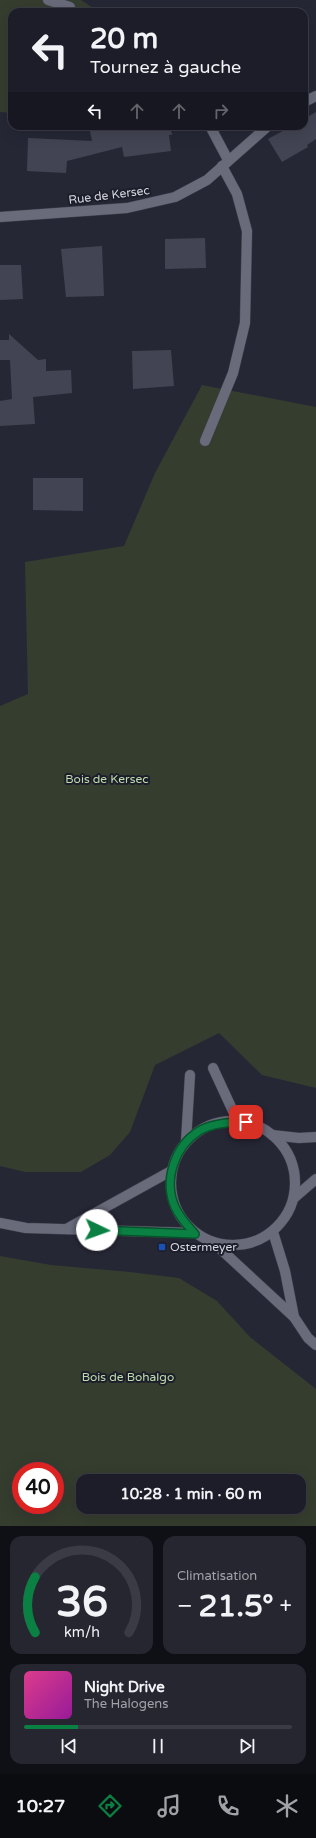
<!DOCTYPE html>
<html lang="fr">
<head>
<meta charset="utf-8">
<style>
  body { margin:0; font-family:"Varela Round",sans-serif; background:#252630; color:#f1f3f6; height:100vh; display:flex; flex-direction:column; font-size:15px; white-space:nowrap }
  * { box-sizing:border-box; margin:0 }
  p { font-size:13px; color:#a0a2a8 }
  .icon { flex:none; width:22px; height:22px; fill:none; stroke:currentColor; stroke-width:2; stroke-linecap:round; stroke-linejoin:round }
  .map { position:relative; height:1526px; overflow:hidden }
  .panel { display:flex; flex-direction:column; gap:10px; padding:10px; background:#0f1016; flex:1 }
  .panel>* { flex:none }
  .top-card { position:absolute; left:8px; top:8px; width:300px; height:122px; border-radius:12px; box-shadow:0 4px 16px #0002,0 0 0 1px #3a3b45; background:#1c1d28; color:#f1f3f6; overflow:hidden }
  .speed { position:absolute; left:12px; top:1462px; display:flex; gap:8px; font-size:20px; font-weight:700; text-align:center }
  .speed>* { display:grid; place-content:center; width:52px; height:52px; border-radius:50%; background:#1c1d28; box-shadow:0 4px 16px #0002,0 0 0 1px #3a3b45; line-height:1 }
  .speed .limit { border:6px solid #d22; background:#fff; color:#111 }
  .pin { position:absolute; display:grid; place-items:center; width:34px; height:34px; color:#fff; margin:-17px; border-radius:8px; box-shadow:0 2px 6px #0006 }
  .me { position:absolute; width:44px; margin:-22px; rotate:93deg; stroke-linejoin:round; filter:drop-shadow(0 0 3px #0008) }
  .turn { display:flex; align-items:center; gap:14px; height:84px; padding:0 16px; font-size:18px }
  .turn .icon { width:52px; height:52px; stroke-width:2.5 }
  .turn b { display:block; font-size:28px; line-height:34px }
  .lanes { display:flex; align-items:center; height:38px; padding:0 16px; background:#0003; justify-content:center; gap:20px; direction:ltr }
  .lanes .off { opacity:.35 }
  .big { font-size:30px; font-weight:800; line-height:1.1 }
  .panel .card { flex:1; display:flex; flex-direction:column; justify-content:center; gap:6px; min-width:0; padding:0 14px; border-radius:12px; background:#252630 }
  .panel .dial { align-items:center; gap:0 }
  .dial svg { height:104px; overflow:visible; fill:none; stroke:#3a3b45; stroke-width:7; stroke-linecap:round; text-anchor:middle }
  .dial text { fill:#f1f3f6; stroke:none }
  .song { display:flex; align-items:center; gap:12px }
  .cover { width:48px; height:48px; border-radius:6px; background:linear-gradient(135deg,hsl(330 70% 55%),hsl(300 70% 35%)) }
  .played { height:4px; border-radius:2px; background:linear-gradient(90deg,#0b8043 20%,#3a3b45 20%) }
  .keys { display:flex; justify-content:space-around; direction:ltr }
  .heat { display:flex; justify-content:space-between; align-items:center; font-size:22px; direction:ltr }
  .panel .tiles { flex:1; display:grid; gap:10px; grid-template-columns:1fr 1fr }
  .card:last-child { grid-column:span 2 }
  .trip { position:absolute; left:76px; top:1474px; width:230px; height:40px; border-radius:12px; background:#1c1d28; box-shadow:0 4px 16px #0002,0 0 0 1px #3a3b45; font-weight:800; line-height:40px; text-align:center }
  .dock { display:flex; height:64px; justify-content:space-around; align-items:center; background:#0b0c10; color:#a0a2a8 }
  .dock .icon { width:28px; height:28px }
  .dock .active { color:#0b8043 }
  .dock b { font-size:18px; color:#f1f3f6 }
  .map>svg:first-child { display:block }
</style>
</head>
<body>
<div class="map">
<svg width="316" height="1526" viewBox="0 0 316 1526">
  <rect width="100%" height="100%" fill="#262735"/>
  <g fill="#353d2f" fill-rule="evenodd">
    <path d="M 0,0 L 81,0 L 99,12 L 12,12 L 12,113 L 0,112 Z"/>
    <path d="M 202,385 L 316,407 L 316,1088 L 262,1075 L 219,1033 L 155,1065 L 130,1132 L 110,1155 L 81,1172 L 25,1172 L 0,1166 L 0,706 L 28,694 L 25,562 L 124,546 L 155,473 Z"/>
    <path d="M 0,1256 L 51,1265 L 130,1272 L 179,1278 L 217,1301 L 250,1337 L 316,1389 L 316,1526 L 0,1526 ZM 21,1471 L 55,1471 L 55,1505 L 21,1505 ZM 83,1481 L 299,1481 L 299,1507 L 83,1507 Z"/>
  </g>
  <g fill="#434453">
    <path d="M 316,112 L 316,139 L 307,145 L 308,147 L 282,162 L 268,139 L 292,126 L 304,126 L 304,119 Z"/>
    <path d="M 130,126 L 170,126 L 172,135 L 169,135 L 171,151 L 124,157 L 122,147 L 67,161 L 66,173 L 27,171 L 28,138 L 92,141 L 90,131 Z"/>
    <path d="M 205,238 L 206,268 L 165,269 L 165,239 Z"/>
    <path d="M 102,246 L 104,296 L 66,297 L 61,249 Z"/>
    <path d="M 0,265 L 21,265 L 23,299 L 0,300 Z"/>
    <path d="M 9,334 L 38,360 L 46,359 L 46,371 L 71,370 L 72,393 L 33,397 L 35,424 L 0,426 L 0,401 L 12,399 L 10,360 L 0,360 L 0,340 L 9,340 Z"/>
    <path d="M 171,350 L 174,386 L 133,389 L 132,351 Z"/>
    <path d="M 33,478 L 83,478 L 83,511 L 33,510 Z"/>
  </g>
  <g fill="none" stroke-linecap="round" stroke-linejoin="round">
    <defs>
      <path id="service" d="M 210,126 L 228,160"/>
      <g id="minor">
        <path d="M 48,0 L 70,7"/>
        <path d="M 304,102 L 316,96"/>
        <path d="M 0,217 L 127,208 L 175,197 L 207,180 L 268,126"/>
        <path d="M 205,441 L 233,373 L 245,323 L 247,231 L 237,194 L 222,166"/>
        <path d="M 213,1068 L 238,1122"/>
        <path d="M 186,1141 L 190,1075"/>
        <path d="M 273,1232 L 285,1271 L 294,1317"/>
        <path d="M 214,1243 L 294,1317 L 308,1338 L 316,1345"/>
      </g>
      <g id="tertiary">
        <circle cx="233" cy="1183" r="62"/>
        <path d="M 272,1135 L 299,1138 L 316,1137"/>
        <path d="M 294,1198 L 316,1179"/>
        <path d="M 0,1223 L 26,1228 L 195,1233"/>
        <path d="M 68,1228 L 171,1171"/>
      </g>
    </defs>
    <use href="#service" stroke="#42434f" stroke-width="11"/>
    <use href="#minor" stroke="#42434f" stroke-width="11"/>
    <use href="#tertiary" stroke="#42434f" stroke-width="11"/>
    <use href="#service" stroke="#696b7b" stroke-width="10"/>
    <use href="#minor" stroke="#696b7b" stroke-width="10"/>
    <use href="#tertiary" stroke="#696b7b" stroke-width="10"/>
  </g>
  <g fill="none" stroke-linecap="round" stroke-linejoin="round">
    <defs>
      <path id="route" d="M 97,1230 L 195,1234 C 187,1225 180,1218 175,1207 C 163,1180 175,1146 199,1131 C 212,1123 231,1122 246,1122"/>
    </defs>
    <use href="#route" stroke="#07532c" stroke-width="10"/>
    <use href="#route" stroke="#0b8043" stroke-width="7"/>
  </g>
  <rect fill="#1a4fb4" stroke="#1d1e2b" stroke-width="1.5" x="158" y="1243" width="8" height="8" rx="2"/>
  <g text-anchor="middle" stroke-width="4" stroke-linejoin="round" paint-order="stroke">
    <g font-size="12" fill="#d5d6df" stroke="#1d1e2b">
      <text transform="translate(109 195) rotate(-7)" y="4">Rue de Kersec</text>
    </g>
    <g font-size="12" fill="#bfddac" stroke="#1d1e2b">
      <text x="107" y="783">Bois de Kersec</text>
      <text x="128" y="1381">Bois de Bohalgo</text>
    </g>
    <g font-size="12" fill="#d5d6df" stroke="#1d1e2b" text-anchor="start">
      <text x="170" y="1251">Ostermeyer</text>
    </g>
  </g>
</svg>
<div class="speed"><div class="limit">40</div></div>
<div class="pin" style="left:246px;top:1122px;background:#d93025"><svg class="icon" aria-label="arrive" viewBox="0 0 24 24"><path d="M6 21V4h12l-3 4 3 4H6"/></svg></div>
<svg class="me" style="left:97px;top:1230px" viewBox="-20 -20 40 40"><circle r="19" fill="#fff"/><path d="M0-13L10 11 0 6-10 11z" fill="#0b8043"/></svg>
<div class="trip">10:28 · 1 min · 60 m</div>
<div class="top-card">
<div class="turn"><svg class="icon" aria-label="left" viewBox="0 0 24 24"><path d="M17 20v-9H6M10 6l-5 5 5 5"/></svg><div><b>20 m</b>Tournez à gauche</div></div>
<div class="lanes"><svg class="icon" aria-label="left" viewBox="0 0 24 24"><path d="M17 20v-9H6M10 6l-5 5 5 5"/></svg><svg class="icon off" aria-label="ahead" viewBox="0 0 24 24"><path d="M12 20V5M6 11l6-6 6 6"/></svg><svg class="icon off" aria-label="ahead" viewBox="0 0 24 24"><path d="M12 20V5M6 11l6-6 6 6"/></svg><svg class="icon off" aria-label="right" viewBox="0 0 24 24"><path d="M7 20v-9h11M14 6l5 5-5 5"/></svg></div>
</div>
</div>
<section class="panel">
<div class="tiles">
<div class="card dial"><svg viewBox="0 0 100 80">
<path d="M14 69A42 42 0 1 1 86 69"/>
<path d="M14 69A42 42 0 0 1 14 26" stroke="#0b8043"/>
<text x="50" y="56" font-size="32" font-weight="700">36</text>
<text x="50" y="72" font-size="11">km/h</text>
</svg></div>
<div class="card"><p>Climatisation</p>
<div class="heat"><a>−</a><b class="big">21.5°</b><a>+</a></div>
</div>
<div class="card">
<div class="song"><i class="cover"></i><div><b>Night Drive</b><p>The Halogens</p></div></div>
<div class="played"></div>
<div class="keys"><svg class="icon" aria-label="previous" viewBox="0 0 24 24"><path d="M18 5L8 12l10 7zM5 5v14"/></svg><svg class="icon" aria-label="pause" viewBox="0 0 24 24"><path d="M8 5v14M16 5v14"/></svg><svg class="icon" aria-label="next" viewBox="0 0 24 24"><path d="M6 5l10 7-10 7zM19 5v14"/></svg></div>
</div>
</div>
</section>
<nav class="dock">
<b>10:27</b>
<svg class="icon active" aria-label="directions" viewBox="0 0 24 24"><path d="M12 3l9 9-9 9-9-9zM9 14v-3h6M13 9l2 2-2 2"/></svg>
<svg class="icon" aria-label="music" viewBox="0 0 24 24"><path d="M9 18V5l10-2v13"/><circle cx="6" cy="18" r="3"/><circle cx="16" cy="16" r="3"/></svg>
<svg class="icon" aria-label="phone" viewBox="0 0 24 24"><path d="M5 4h4l2 5-3 2q2 4 5 5l2-3 5 2v4C11 20 4 13 5 4z"/></svg>
<svg class="icon" aria-label="climate" viewBox="0 0 24 24"><path d="M12 3v18M4 7l16 10M4 17L20 7"/></svg>
</nav>
</body>
</html>
